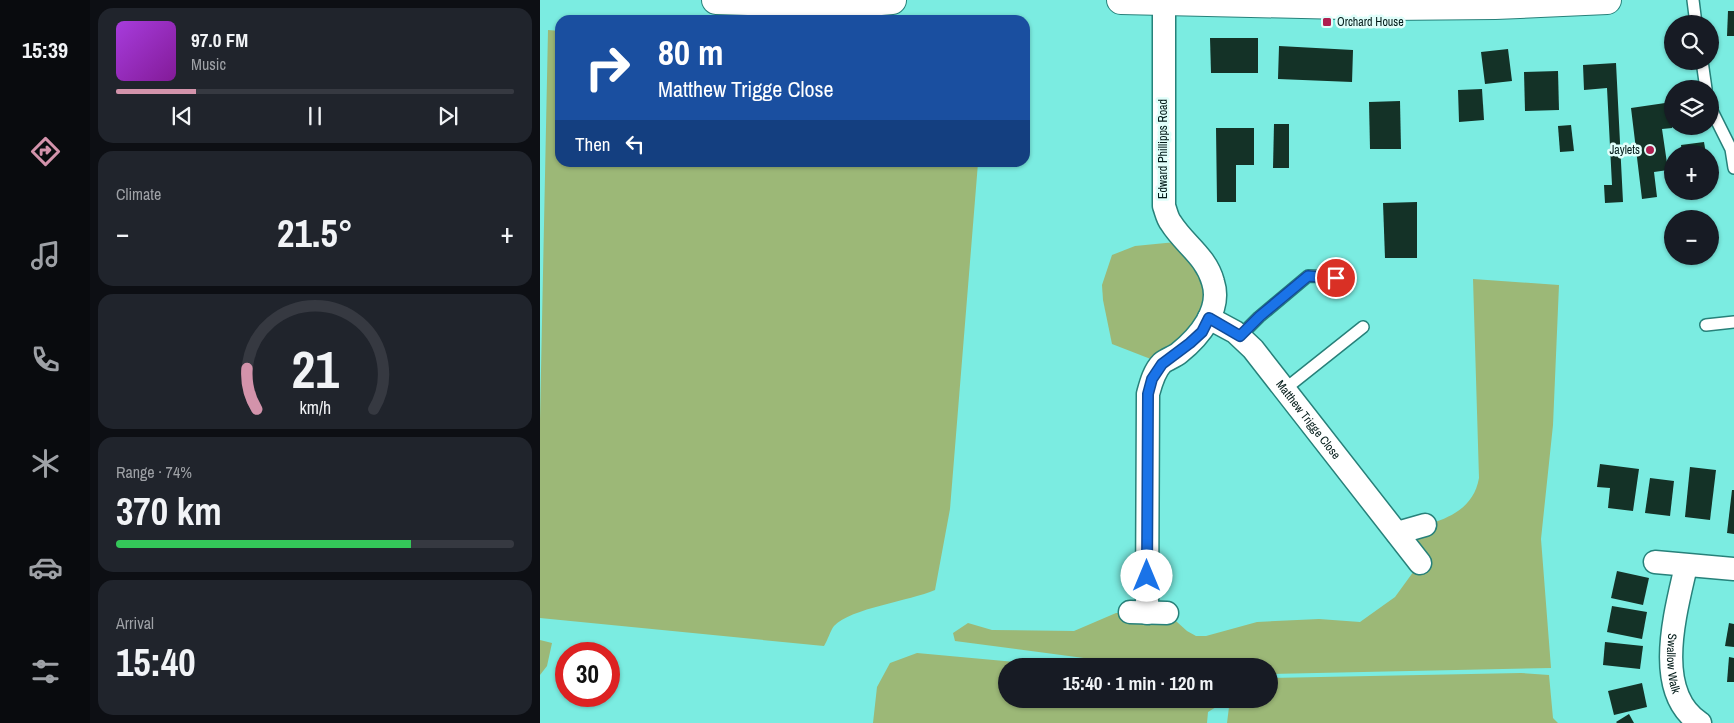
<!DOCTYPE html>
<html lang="en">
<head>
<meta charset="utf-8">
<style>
  body { margin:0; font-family:"Archivo Narrow",sans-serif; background:#20242c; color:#f1f3f6; height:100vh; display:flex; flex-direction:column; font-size:19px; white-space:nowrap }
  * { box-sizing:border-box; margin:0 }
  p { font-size:16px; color:#9ea1a6 }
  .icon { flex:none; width:28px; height:28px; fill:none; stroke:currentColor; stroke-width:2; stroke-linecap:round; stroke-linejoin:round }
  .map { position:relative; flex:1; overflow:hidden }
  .sheet { display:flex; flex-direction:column; gap:8px; padding:8px; background:#0d0f14; width:450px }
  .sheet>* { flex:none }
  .hud { position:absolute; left:15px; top:15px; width:475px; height:152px; border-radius:15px; box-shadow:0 1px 4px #0004; background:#1a4fa0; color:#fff; overflow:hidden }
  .buttons { position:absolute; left:1124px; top:15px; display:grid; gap:10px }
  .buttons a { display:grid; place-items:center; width:55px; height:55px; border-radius:50%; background:#171b24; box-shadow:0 1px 4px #0004; font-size:25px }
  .speed { position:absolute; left:15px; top:642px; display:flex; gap:10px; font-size:25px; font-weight:700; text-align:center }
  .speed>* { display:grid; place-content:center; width:65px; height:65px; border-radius:50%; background:#171b24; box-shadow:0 1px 4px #0004; line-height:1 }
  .speed .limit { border:8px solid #d22; background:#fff; color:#111 }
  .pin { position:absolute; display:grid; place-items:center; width:42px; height:42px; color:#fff; margin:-21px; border:2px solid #fff; border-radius:50%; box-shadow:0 1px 5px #0007 }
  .me { position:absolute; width:55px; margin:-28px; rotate:0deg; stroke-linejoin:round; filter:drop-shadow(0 0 4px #0008) }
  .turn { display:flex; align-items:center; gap:18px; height:105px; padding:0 20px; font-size:22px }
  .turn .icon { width:65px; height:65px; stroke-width:2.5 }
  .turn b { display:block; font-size:35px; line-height:42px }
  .then { display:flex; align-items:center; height:48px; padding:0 20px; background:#0003; gap:10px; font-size:19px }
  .big { font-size:38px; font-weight:800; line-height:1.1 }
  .sheet .widget { flex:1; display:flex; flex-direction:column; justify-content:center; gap:8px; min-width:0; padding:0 18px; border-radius:15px; background:#20242c }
  .sheet .dial { align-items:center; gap:0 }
  .dial svg { height:130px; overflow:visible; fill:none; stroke:#363941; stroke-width:7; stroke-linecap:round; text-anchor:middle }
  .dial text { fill:#f1f3f6; stroke:none }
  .song { display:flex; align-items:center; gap:15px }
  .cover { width:60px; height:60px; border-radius:8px; background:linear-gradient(135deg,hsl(280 70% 55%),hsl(290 70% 35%)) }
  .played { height:5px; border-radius:2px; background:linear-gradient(90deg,#d393ab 20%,#363941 20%) }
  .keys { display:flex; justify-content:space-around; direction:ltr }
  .heat { display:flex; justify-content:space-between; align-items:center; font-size:28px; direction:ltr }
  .charge { height:8px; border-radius:4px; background:linear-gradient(90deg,#34c759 74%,#363941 0) }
  .trip { position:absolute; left:458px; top:658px; width:280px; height:50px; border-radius:25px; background:#171b24; box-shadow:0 1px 4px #0004; font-weight:800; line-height:50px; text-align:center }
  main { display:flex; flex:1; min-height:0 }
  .menu { display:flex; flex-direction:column; width:90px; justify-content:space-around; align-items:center; background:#090b0e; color:#9ea1a6 }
  .menu .icon { width:35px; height:35px }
  .menu .selected { color:#d393ab }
  .menu b { font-size:22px; color:#f1f3f6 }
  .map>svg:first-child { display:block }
</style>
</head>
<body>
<main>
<nav class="menu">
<b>15:39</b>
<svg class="icon selected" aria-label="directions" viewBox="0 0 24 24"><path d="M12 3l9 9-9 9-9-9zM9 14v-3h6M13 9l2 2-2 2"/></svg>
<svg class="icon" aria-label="music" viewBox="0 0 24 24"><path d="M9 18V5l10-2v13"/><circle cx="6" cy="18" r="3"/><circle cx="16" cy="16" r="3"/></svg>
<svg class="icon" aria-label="phone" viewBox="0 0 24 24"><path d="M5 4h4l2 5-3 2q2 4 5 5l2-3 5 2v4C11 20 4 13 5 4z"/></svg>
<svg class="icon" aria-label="climate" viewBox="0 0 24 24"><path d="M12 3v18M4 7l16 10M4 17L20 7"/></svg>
<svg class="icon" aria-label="car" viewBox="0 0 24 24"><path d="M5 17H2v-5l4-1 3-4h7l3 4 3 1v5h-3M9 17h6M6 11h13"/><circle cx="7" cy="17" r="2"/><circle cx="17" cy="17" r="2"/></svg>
<svg class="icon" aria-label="filters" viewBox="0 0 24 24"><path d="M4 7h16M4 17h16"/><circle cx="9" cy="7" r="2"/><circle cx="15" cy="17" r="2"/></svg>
</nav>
<section class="sheet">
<div class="widget">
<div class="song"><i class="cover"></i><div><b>97.0 FM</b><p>Music</p></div></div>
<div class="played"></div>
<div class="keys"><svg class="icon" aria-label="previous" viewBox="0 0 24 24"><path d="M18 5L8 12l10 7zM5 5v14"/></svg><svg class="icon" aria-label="pause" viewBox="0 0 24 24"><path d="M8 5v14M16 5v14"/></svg><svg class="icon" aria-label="next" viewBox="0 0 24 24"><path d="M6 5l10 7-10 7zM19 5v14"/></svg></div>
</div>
<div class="widget"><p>Climate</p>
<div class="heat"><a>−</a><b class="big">21.5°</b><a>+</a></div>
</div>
<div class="widget dial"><svg viewBox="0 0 100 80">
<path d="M14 69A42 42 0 1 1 86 69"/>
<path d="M14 69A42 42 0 0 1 8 44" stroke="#d393ab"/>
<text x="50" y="56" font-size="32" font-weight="700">21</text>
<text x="50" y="72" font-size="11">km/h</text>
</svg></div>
<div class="widget"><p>Range · 74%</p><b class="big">370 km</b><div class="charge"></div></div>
<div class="widget"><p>Arrival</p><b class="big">15:40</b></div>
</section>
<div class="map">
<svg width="1194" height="723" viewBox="0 0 1194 723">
  <rect width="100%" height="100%" fill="#7bece1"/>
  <g fill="#9cb877">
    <path d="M 8,30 L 20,31 L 20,162 L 438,163 L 410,509 L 395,590 C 370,601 311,608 294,626 C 290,631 288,640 284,646 L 0,618 L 0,419 Z"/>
    <path d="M 636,242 L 652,245 L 675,302 L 621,363 L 572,344 L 563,300 L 562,285 L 572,255 L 595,246 Z"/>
    <path d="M 933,279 L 1019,285 L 1013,425 L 1001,539 L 1011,668 L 729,674 L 729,666 L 604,666 L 415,641 L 413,633 L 428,623 L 452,630 L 534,631 L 576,613 L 627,613 L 647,631 L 656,636 L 666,636 L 717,622 L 779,619 L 820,622 L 855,597 L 879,564 L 857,533 C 891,523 932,518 939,478 Z"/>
    <path d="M 0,640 L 12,643 L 7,666 L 0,675 Z"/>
    <path d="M 377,653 L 518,666 L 466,666 L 466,699 L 683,699 L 681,704 L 668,712 L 667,723 L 333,723 L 337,687 L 350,663 Z"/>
    <path d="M 981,673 L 1009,675 L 1013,718 L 1018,723 L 687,723 L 690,699 L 729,699 L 729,678 Z"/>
  </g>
  <g fill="#143227">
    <path d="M 1188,11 L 1194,11 L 1194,36 L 1187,36 Z"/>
    <path d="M 670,38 L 718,38 L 718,73 L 671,73 Z"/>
    <path d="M 739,46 L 813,50 L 812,82 L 738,79 Z"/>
    <path d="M 968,49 L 972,81 L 945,84 L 941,52 Z"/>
    <path d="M 1076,63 L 1083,202 L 1065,203 L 1064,185 L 1072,185 L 1067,88 L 1044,90 L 1043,65 Z"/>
    <path d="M 1018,71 L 1019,110 L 985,111 L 984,72 Z"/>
    <path d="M 942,89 L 944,120 L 919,122 L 918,90 Z"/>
    <path d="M 860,101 L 861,149 L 830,149 L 829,102 Z"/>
    <path d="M 1132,102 L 1132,128 L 1122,129 L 1128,170 L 1114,172 L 1117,197 L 1102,199 L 1091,108 Z"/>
    <path d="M 734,124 L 749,124 L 749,168 L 733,168 Z"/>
    <path d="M 1031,125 L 1034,151 L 1020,152 L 1018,126 Z"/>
    <path d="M 676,128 L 714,128 L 714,165 L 696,165 L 696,202 L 677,202 Z"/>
    <path d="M 1164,142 L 1166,154 L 1142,154 L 1141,145 Z"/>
    <path d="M 877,202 L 877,258 L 845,258 L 843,203 Z"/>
    <path d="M 1060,464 L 1099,469 L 1093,511 L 1068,508 L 1070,488 L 1057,487 Z"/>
    <path d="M 1150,467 L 1176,470 L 1170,520 L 1145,517 Z"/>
    <path d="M 1110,478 L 1134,481 L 1130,516 L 1105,513 Z"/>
    <path d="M 1192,490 L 1194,490 L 1194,534 L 1187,533 Z"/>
    <path d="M 1077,571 L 1109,578 L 1103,605 L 1071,598 Z"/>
    <path d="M 1072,606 L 1107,612 L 1102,639 L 1067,632 Z"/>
    <path d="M 1189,623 L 1194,624 L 1194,647 L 1185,646 Z"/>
    <path d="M 1065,642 L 1103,646 L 1100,669 L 1063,665 Z"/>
    <path d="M 1189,657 L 1194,658 L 1194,682 L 1187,682 Z"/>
    <path d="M 1102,683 L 1107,707 L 1074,715 L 1068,691 Z"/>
    <path d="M 1089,714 L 1094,723 L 1077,723 L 1076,722 Z"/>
  </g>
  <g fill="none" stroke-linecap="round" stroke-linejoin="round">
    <defs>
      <g id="service">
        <path d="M 1153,0 L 1156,24"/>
        <path d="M 1162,61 L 1166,89"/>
        <path d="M 1170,107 L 1191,149 L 1194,168"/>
        <path d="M 1166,325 L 1194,322"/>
        <path d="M 700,336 L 719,317 L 768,276 L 795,277"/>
        <path d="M 745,389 L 823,327"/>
      </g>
      <g id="minor">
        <path id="s1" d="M 669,318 L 695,332 L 713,349 L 880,563"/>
        <path d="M 857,533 L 885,525"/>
        <path d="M 1115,562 L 1194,569"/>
        <path id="s2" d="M 1146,566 C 1136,611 1112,692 1160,723"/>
        <path d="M 590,612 L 627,613"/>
        <path d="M 607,613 L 608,394 C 611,383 614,371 622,363 C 627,359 634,357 639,353 C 659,337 682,310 673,282 C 666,256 644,244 631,223 C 627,218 626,211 624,206 L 624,3"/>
      </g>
      <g id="trunk">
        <path d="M 176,0 L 306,4 L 352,0"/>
        <path d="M 581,0 L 847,6 L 955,5 L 1067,0"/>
      </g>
    </defs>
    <use href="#service" stroke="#27817a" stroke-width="14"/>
    <use href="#minor" stroke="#27817a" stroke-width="25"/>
    <use href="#trunk" stroke="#27817a" stroke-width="30"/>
    <use href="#service" stroke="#fff" stroke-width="11"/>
    <use href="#minor" stroke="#fff" stroke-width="22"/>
    <use href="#trunk" stroke="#fff" stroke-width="28"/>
  </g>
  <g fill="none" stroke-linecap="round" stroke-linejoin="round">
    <defs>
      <path id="route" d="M 607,576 L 608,394 L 612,379 L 622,364 L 650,343 L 662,332 L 669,318 L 700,336 L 720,316 L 768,276 L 796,278"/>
    </defs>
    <use href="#route" stroke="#114b97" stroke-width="12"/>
    <use href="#route" stroke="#1a73e8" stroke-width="9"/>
  </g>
  <g fill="#af1e4f" stroke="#e0fefa" stroke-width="2">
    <rect x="782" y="17" width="10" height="10" rx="2.5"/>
    <circle cx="1110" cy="150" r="5"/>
  </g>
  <g text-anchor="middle" stroke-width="5" stroke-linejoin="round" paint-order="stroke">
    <g font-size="12" fill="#031b19" stroke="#e0fefa" text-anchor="start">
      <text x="797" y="26">Orchard House</text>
      <text x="1100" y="154" text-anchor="end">Jaylets</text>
    </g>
    <g font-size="12" fill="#031b19" stroke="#e0fefa">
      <text transform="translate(623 149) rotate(-90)" y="4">Edward Phillipps Road</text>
      <text dy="4" stroke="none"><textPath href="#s1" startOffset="144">Matthew Trigge Close</textPath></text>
      <text dy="4" stroke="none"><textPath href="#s2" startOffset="99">Swallow Walk</textPath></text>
    </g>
  </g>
</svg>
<div class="buttons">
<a><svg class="icon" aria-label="search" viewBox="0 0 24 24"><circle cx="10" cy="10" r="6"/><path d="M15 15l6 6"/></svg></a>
<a><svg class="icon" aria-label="layers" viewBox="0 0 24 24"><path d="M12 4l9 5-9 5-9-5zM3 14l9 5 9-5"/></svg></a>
<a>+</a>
<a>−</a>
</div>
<div class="speed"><div class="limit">30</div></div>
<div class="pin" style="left:796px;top:278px;background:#d93025"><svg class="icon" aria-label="arrive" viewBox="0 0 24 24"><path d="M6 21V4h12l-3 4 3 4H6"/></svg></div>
<svg class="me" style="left:607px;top:576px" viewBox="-20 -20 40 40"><circle r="19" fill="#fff"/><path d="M0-13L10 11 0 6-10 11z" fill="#1a73e8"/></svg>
<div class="trip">15:40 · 1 min · 120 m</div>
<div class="hud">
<div class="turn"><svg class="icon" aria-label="right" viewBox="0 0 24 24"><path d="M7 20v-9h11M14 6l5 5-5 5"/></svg><div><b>80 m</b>Matthew Trigge Close</div></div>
<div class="then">Then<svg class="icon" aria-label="left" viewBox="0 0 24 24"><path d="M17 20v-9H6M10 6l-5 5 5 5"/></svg></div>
</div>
</div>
</main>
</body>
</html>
